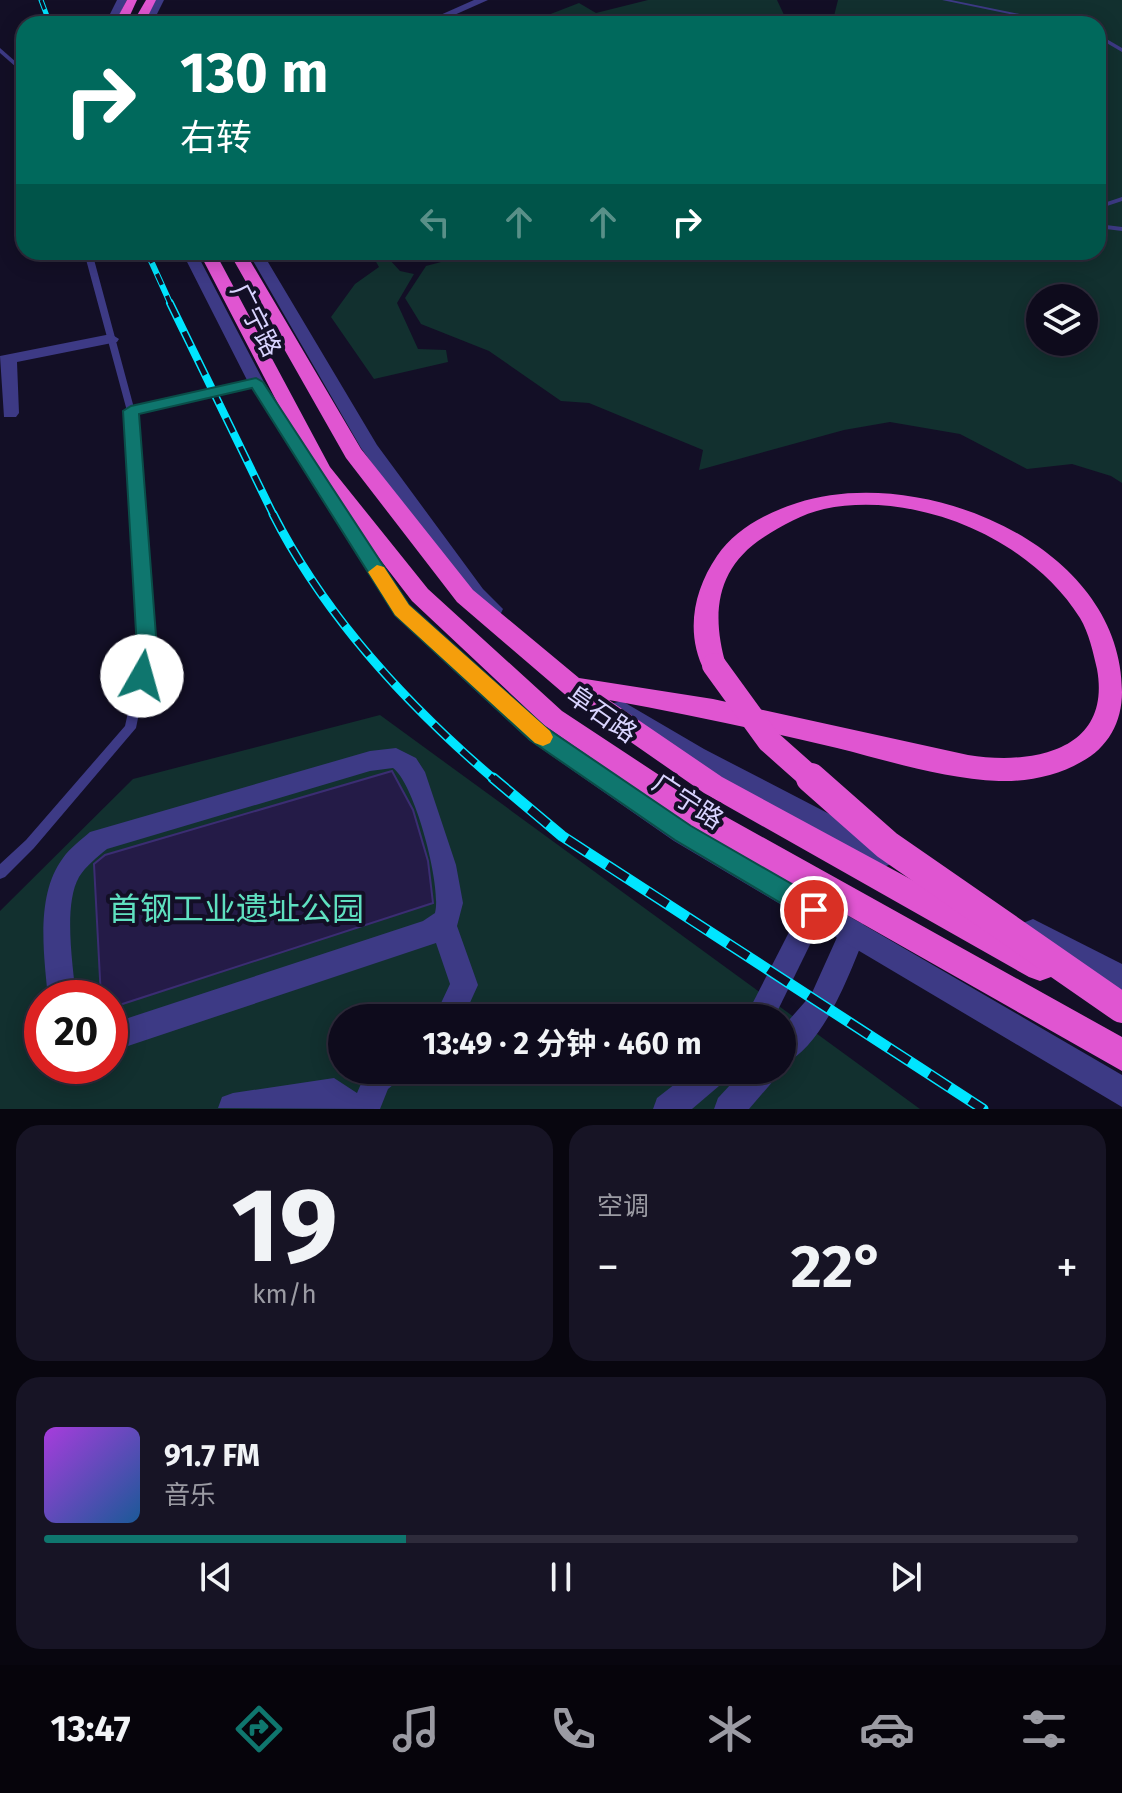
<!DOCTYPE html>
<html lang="zh">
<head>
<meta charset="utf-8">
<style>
  body { margin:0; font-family:"Fira Sans","Noto Sans SC",sans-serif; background:#171425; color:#f1f3f6; height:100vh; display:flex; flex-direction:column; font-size:30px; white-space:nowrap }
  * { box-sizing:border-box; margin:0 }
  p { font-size:26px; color:#9b9ba3 }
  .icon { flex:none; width:44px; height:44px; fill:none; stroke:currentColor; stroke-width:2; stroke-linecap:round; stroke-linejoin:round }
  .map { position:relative; height:1109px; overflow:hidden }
  .sheet { display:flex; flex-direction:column; gap:16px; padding:16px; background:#08060f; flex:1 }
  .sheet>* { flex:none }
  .hud { position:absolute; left:16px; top:16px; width:1090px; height:244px; border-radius:24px; box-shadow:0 4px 20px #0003,0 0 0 2px #2e2b3b; background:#00695c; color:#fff; overflow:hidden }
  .controls { position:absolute; left:1026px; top:284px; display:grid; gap:16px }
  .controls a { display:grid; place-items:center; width:72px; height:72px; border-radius:50%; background:#0e0b1c; box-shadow:0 4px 20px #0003,0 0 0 2px #2e2b3b; font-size:40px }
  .speed { position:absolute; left:24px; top:980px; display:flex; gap:16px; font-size:40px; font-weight:700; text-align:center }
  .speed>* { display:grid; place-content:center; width:104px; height:104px; border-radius:50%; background:#0e0b1c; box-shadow:0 4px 20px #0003,0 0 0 2px #2e2b3b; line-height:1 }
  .speed .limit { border:12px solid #d22; background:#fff; color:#111 }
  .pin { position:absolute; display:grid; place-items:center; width:68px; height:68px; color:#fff; margin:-34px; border:4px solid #fff; border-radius:50%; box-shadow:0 2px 8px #0007 }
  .me { position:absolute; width:88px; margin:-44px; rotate:7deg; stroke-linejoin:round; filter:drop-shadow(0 0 6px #0008) }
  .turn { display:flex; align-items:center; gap:28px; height:168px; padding:0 32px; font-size:36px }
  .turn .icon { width:104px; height:104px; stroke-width:2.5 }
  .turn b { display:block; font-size:56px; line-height:68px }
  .lanes { display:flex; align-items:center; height:76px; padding:0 32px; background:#0003; justify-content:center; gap:40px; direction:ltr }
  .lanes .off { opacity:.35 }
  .big { font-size:60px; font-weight:700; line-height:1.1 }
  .sheet .card { flex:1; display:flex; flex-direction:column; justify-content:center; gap:12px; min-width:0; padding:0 28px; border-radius:24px; background:#171425 }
  .sheet .dial { align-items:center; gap:0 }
  .dial b { font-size:104px; line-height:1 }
  .song { display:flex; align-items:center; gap:24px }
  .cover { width:96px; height:96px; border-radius:12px; background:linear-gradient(135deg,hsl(280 70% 55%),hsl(210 70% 35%)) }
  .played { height:8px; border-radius:4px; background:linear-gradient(90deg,#0f766e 35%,#2e2b3b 35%) }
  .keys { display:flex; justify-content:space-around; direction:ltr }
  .heat { display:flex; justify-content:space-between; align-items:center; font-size:44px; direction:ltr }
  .sheet .tiles { flex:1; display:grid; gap:16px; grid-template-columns:1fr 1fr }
  .card:last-child { grid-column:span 2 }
  .trip { position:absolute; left:328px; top:1004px; width:468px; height:80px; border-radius:40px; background:#0e0b1c; box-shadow:0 4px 20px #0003,0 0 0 2px #2e2b3b; font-weight:700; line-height:80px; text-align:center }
  .tabs { display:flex; height:128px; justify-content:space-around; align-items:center; background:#06040b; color:#9b9ba3 }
  .tabs .icon { width:56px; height:56px }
  .tabs .on { color:#0f766e }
  .tabs b { font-size:36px; color:#f1f3f6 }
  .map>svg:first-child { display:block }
</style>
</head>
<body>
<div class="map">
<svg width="1122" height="1109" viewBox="0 0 1122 1109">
  <rect width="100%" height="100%" fill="#130f26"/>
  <g fill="#12302f" fill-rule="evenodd">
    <path d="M 648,0 L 777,0 L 785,17 L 834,16 L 838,0 L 1122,0 L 1122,483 L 1111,476 L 1072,464 L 1027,469 L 960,434 L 890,422 L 844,430 L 699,470 L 703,450 L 589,403 L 561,401 L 489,351 L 421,324 L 405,298 L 426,266 L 479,252 L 1098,252 L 1098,24 L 530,22 L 579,3 L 596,13 ZM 1040,298 L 1084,298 L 1084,342 L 1040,342 Z"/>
    <path d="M 388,258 L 400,271 L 414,274 L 397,303 L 418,349 L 446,350 L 448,362 L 374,379 L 331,317 L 355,284 L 379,267 L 375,260 Z"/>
    <path d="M 380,715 L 920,1109 L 0,1109 L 0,911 L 133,779 ZM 42,998 L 110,998 L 110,1066 L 42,1066 ZM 342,1018 L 782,1018 L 782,1070 L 342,1070 Z"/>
  </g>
  <path fill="#241b47" stroke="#3b2d73" stroke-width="2" d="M 392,771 L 413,810 L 428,861 L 433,903 L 110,1008 L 110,998 L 101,998 L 94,864 L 105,855 Z"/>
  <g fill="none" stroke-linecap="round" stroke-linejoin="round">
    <g fill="#3d3a85" fill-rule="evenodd">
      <path d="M 942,0 L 951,0 L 1068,24 L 1057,24 Z"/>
      <path d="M 1098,34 L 1122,48 L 1122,52 L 1098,38 Z"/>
      <path d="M 0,48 L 24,69 L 24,74 L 0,53 Z"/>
      <path d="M 1122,197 L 1122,201 L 1098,209 L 1098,205 Z"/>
      <path d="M 1098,224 L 1122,227 L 1122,231 L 1098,228 Z"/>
      <path d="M 84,252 L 92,252 L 134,408 L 256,379 L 260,382 L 256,385 L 135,413 L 152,649 L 136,728 L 34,848 L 5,877 L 0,879 L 0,864 L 26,840 L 125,726 L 142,649 L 127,411 Z"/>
    </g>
    <g fill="#3d3a85" fill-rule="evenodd">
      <path d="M 474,0 L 488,0 L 434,24 L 420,24 Z"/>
      <path d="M 111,334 L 119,339 L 117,342 L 17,362 L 19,413 L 16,417 L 4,417 L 0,356 Z"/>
      <path d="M 396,748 L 416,758 L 425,772 L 456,865 L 463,903 L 457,926 L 478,985 L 463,1018 L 434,1018 L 450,984 L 436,943 L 110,1052 L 110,1024 L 423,921 L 435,913 C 442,887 415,784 393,768 L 370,771 L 107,849 C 97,857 86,866 79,877 C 63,905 73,966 76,998 L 48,998 C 44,955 35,895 63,858 C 70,848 81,840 90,832 L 370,751 Z"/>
      <path d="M 814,897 L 823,901 L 827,910 L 774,1018 L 745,1018 L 805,901 Z"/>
      <path d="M 853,920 L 863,924 L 866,933 C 850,972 824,1047 782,1065 L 782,1028 L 811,995 L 843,924 Z"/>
      <path d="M 367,1070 L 404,1070 L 399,1080 L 388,1089 L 380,1109 L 218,1108 L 222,1097 L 233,1093 L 334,1078 L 357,1093 Z"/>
      <path d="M 693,1070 L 731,1070 L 726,1080 L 692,1109 L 653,1109 L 657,1098 Z"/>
      <path d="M 744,1070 L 779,1070 L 774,1080 L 749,1109 L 714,1109 L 718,1098 Z"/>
    </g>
    <g fill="#3d3a85" fill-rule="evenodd">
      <path d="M 117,0 L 127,0 L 115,24 L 105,24 Z"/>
      <path d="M 154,0 L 164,0 L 152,24 L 142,24 Z"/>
      <path d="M 182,252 L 196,252 L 264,382 L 409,604 L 545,726 L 692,825 L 1122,1075 L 1122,1107 L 674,841 L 529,740 L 395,616 L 248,382 Z"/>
      <path d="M 248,252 L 262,252 L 377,445 L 483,589 L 503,609 L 500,615 L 486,615 L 469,599 L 361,448 Z"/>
      <path d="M 622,701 L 704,749 L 893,847 L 897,855 L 893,863 L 884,867 L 875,863 L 688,763 L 614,717 L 611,710 L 614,703 Z"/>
      <path d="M 1033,919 L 1122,964 L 1122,993 L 1023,941 L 1020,932 L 1023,923 Z"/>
    </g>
    <g fill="#e055d1" fill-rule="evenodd">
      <path d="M 127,0 L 137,0 L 126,24 L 114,24 Z"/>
      <path d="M 146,0 L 156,0 L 144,24 L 132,24 Z"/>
      <path d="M 199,252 L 215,252 L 330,467 L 428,589 L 562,711 L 703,804 L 1122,1037 L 1122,1071 L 683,822 L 544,725 L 412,601 L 315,475 Z"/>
      <path d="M 229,252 L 245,252 L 361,449 L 473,590 L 579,678 L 713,699 L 968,755 C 1031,765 1112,752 1097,669 C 1093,652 1089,633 1080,618 C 1030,538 916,490 824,509 C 802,514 783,525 764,537 C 716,568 711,614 726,665 L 723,672 L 714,675 L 705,672 C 685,634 693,591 717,556 C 735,529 766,513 797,503 C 920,463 1122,544 1122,692 C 1122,722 1108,748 1081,762 C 1057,776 1027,782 999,781 C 945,779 889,761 837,748 C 761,730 686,714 609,700 L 722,777 L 1051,955 L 1055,966 L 1051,977 L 1040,981 L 1029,977 L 704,793 L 576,704 L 457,602 L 346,458 Z"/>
    </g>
    <defs>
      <path id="rail-far4" d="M 41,0 L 50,24"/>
      <path id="rail-far3" d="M 147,252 L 171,305"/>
      <path id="rail-far2" d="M 170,303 L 274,516"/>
      <path id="rail-far1" d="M 273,514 C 325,616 408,706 495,780"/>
      <path id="rail" d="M 493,778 L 562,836 L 983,1109"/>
    </defs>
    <use href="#rail-far4" stroke="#00e5ff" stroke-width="5"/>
    <use href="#rail-far3" stroke="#00e5ff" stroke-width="6"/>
    <use href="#rail-far2" stroke="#00e5ff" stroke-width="8"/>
    <use href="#rail-far1" stroke="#00e5ff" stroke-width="9"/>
    <use href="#rail" stroke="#00e5ff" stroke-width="11"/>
    <use href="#rail-far4" stroke="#130f26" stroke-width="3" stroke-dasharray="10" stroke-linecap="butt"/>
    <use href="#rail-far3" stroke="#130f26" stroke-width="4" stroke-dasharray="12" stroke-linecap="butt"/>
    <use href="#rail-far2" stroke="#130f26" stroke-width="5" stroke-dasharray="16" stroke-linecap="butt"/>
    <use href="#rail-far1" stroke="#130f26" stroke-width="6" stroke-dasharray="19" stroke-linecap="butt"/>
    <use href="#rail" stroke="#130f26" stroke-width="8" stroke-dasharray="24" stroke-linecap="butt"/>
    <path stroke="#e055d1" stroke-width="24" d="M 714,665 L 769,741 L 813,780"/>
    <path stroke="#e055d1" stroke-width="30" d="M 811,778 L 887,845 L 1122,1008"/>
  </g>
  <path fill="#0f766e" stroke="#0a4d48" stroke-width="2" d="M 256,378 L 263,382 L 409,605 L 545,727 L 691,826 L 823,902 L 826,910 L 823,918 L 814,922 L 806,918 L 675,840 L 530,740 L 395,615 L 252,388 L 139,414 L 157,649 L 149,681 L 134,681 L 131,676 L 137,649 L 123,411 L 131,406 Z"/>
  <path fill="#f59e0b" d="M 377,565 L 384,567 L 409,605 L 550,731 L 553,737 L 550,743 L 543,746 L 535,743 L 395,615 L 368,572 Z"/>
  <g text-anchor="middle" stroke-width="8" stroke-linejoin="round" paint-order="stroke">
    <g font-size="26" fill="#d9d4ff" stroke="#130f26">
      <text transform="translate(256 320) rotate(63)" y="9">广宁路</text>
      <text transform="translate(602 714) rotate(35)" y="9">阜石路</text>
      <text transform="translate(688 801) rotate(33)" y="9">广宁路</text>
    </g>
    <g font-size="32" fill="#5fe0c0" stroke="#130f26">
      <text x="236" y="920">首钢工业遗址公园</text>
    </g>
  </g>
</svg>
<div class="controls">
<a><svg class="icon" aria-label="layers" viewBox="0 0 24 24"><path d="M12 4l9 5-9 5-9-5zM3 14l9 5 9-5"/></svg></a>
</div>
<div class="speed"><div class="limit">20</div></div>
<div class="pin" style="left:814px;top:910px;background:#d93025"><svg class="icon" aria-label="arrive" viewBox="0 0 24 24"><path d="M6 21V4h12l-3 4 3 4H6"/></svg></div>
<svg class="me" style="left:142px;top:676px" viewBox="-20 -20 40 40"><circle r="19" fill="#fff"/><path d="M0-13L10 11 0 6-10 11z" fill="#0f766e"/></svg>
<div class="trip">13:49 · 2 分钟 · 460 m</div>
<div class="hud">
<div class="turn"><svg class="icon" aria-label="right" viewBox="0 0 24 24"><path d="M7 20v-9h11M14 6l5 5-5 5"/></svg><div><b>130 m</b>右转</div></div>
<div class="lanes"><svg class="icon off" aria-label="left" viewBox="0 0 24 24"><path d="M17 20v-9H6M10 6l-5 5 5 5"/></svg><svg class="icon off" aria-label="ahead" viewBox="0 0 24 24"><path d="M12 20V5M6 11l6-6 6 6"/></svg><svg class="icon off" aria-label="ahead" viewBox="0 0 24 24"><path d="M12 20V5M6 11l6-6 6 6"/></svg><svg class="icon" aria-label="right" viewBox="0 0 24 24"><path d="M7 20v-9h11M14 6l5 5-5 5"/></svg></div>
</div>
</div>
<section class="sheet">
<div class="tiles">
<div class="card dial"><b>19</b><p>km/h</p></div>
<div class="card"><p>空调</p>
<div class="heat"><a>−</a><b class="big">22°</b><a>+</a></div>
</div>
<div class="card">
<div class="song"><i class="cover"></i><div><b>91.7 FM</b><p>音乐</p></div></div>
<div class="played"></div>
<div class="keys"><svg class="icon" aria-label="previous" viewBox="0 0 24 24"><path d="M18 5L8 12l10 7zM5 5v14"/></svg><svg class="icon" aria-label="pause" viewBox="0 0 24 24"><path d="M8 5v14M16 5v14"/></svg><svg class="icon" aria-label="next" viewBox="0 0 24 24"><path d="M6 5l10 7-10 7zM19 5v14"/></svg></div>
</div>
</div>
</section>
<nav class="tabs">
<b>13:47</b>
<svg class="icon on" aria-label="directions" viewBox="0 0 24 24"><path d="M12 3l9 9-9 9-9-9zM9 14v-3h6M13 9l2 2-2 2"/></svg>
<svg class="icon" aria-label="music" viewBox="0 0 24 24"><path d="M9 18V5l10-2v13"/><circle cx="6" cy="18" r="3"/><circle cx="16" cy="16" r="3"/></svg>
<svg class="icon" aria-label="phone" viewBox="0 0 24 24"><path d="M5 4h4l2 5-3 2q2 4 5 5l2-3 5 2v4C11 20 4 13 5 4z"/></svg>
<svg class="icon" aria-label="climate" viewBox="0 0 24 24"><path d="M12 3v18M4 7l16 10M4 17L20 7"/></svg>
<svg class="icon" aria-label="car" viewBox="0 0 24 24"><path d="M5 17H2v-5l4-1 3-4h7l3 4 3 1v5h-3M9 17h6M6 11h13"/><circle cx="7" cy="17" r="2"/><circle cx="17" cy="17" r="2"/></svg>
<svg class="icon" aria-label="filters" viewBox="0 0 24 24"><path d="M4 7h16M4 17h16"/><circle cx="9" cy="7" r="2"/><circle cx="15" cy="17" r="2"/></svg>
</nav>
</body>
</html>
